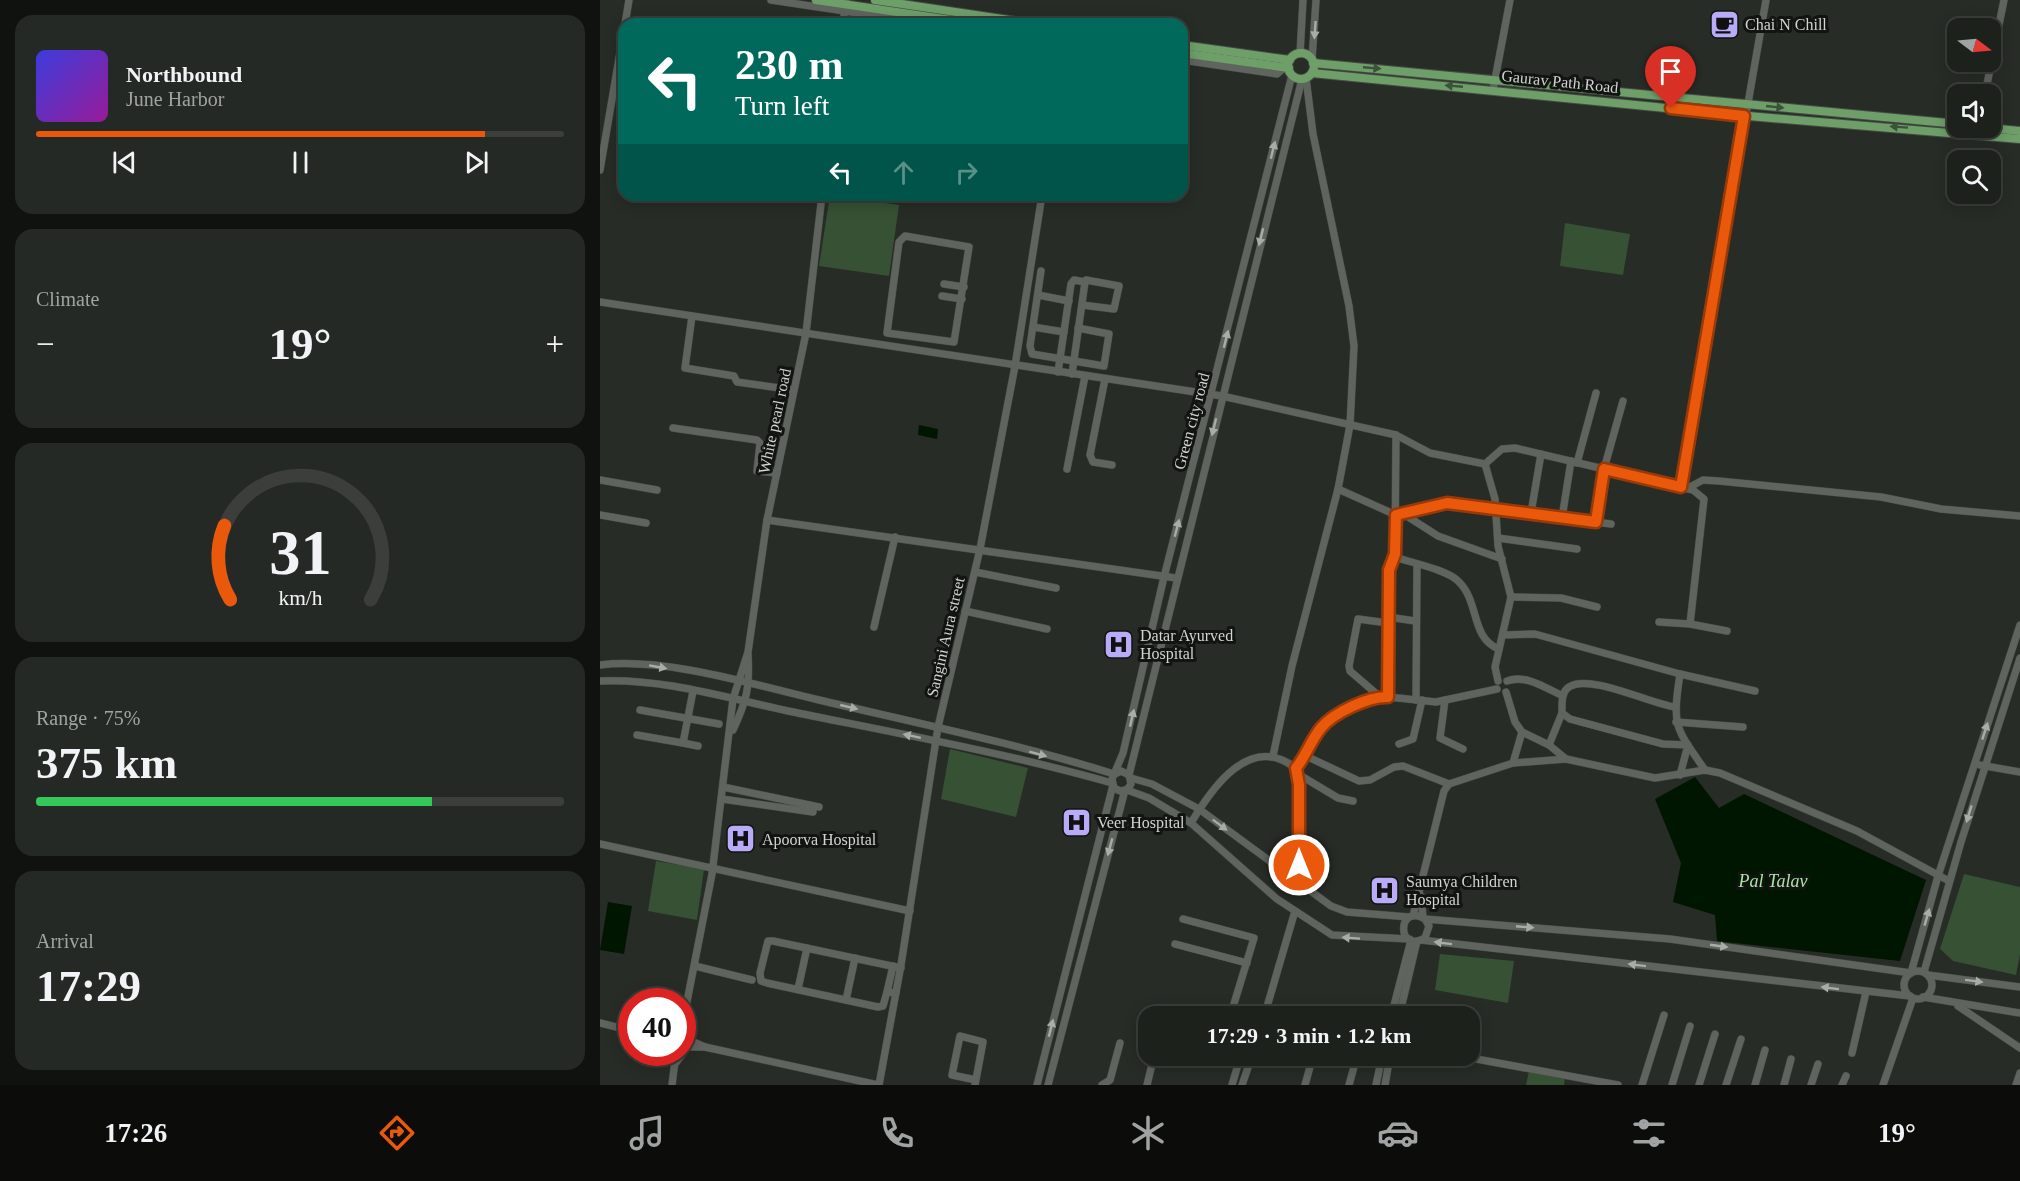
<!DOCTYPE html>
<html lang="en">
<head>
<meta charset="utf-8">
<style>
  body { margin:0; font-family:Georgia,serif; background:#252925; color:#f1f3f6; height:100vh; display:flex; flex-direction:column; font-size:22px; white-space:nowrap }
  * { box-sizing:border-box; margin:0 }
  p { font-size:20px; color:#a0a3a3 }
  .icon { flex:none; width:33px; height:33px; fill:none; stroke:currentColor; stroke-width:2; stroke-linecap:round; stroke-linejoin:round }
  .map { position:relative; flex:1; overflow:hidden }
  .drawer { display:flex; flex-direction:column; gap:15px; padding:15px; background:#10120f; width:600px }
  .drawer>* { flex:none }
  .hud { position:absolute; left:18px; top:18px; width:570px; height:183px; border-radius:18px; box-shadow:0 3px 15px #0003,0 0 0 2px #3b3e3b; background:#00695c; color:#fff; overflow:hidden }
  .needle { width:39px; rotate:106deg }
  .buttons { position:absolute; left:1347px; top:18px; display:grid; gap:12px }
  .buttons a { display:grid; place-items:center; width:54px; height:54px; border-radius:12px; background:#1d211c; box-shadow:0 3px 15px #0003,0 0 0 2px #3b3e3b; font-size:30px }
  .speed { position:absolute; left:18px; top:988px; display:flex; gap:12px; font-size:30px; font-weight:700; text-align:center }
  .speed>* { display:grid; place-content:center; width:78px; height:78px; border-radius:50%; background:#1d211c; box-shadow:0 3px 15px #0003,0 0 0 2px #3b3e3b; line-height:1 }
  .speed .limit { border:9px solid #d22; background:#fff; color:#111 }
  .pin { position:absolute; display:grid; place-items:center; width:51px; height:51px; color:#fff; margin:-62px -26px; border-radius:50% 50% 50% 0; rotate:-45deg; box-shadow:0 0 6px #0007 }
  .pin .icon { rotate:45deg }
  .me { position:absolute; width:66px; margin:-33px; rotate:0deg; stroke-linejoin:round; filter:drop-shadow(0 0 4px #0008) }
  .turn { display:flex; align-items:center; gap:21px; height:126px; padding:0 18px; font-size:27px }
  .turn .icon { width:78px; height:78px; stroke-width:2.5 }
  .turn b { display:block; font-size:42px; line-height:51px }
  .lanes { display:flex; align-items:center; height:57px; padding:0 18px; background:#0003; justify-content:center; gap:30px; direction:ltr }
  .lanes .off { opacity:.35 }
  .big { font-size:45px; font-weight:700; line-height:1.1 }
  .drawer .widget { flex:1; display:flex; flex-direction:column; justify-content:center; gap:9px; min-width:0; padding:0 21px; border-radius:18px; background:#252925 }
  .drawer .dial { align-items:center; gap:0 }
  .dial svg { height:156px; overflow:visible; fill:none; stroke:#3b3e3b; stroke-width:7; stroke-linecap:round; text-anchor:middle }
  .dial text { fill:#f1f3f6; stroke:none }
  .song { display:flex; align-items:center; gap:18px }
  .cover { width:72px; height:72px; border-radius:9px; background:linear-gradient(135deg,hsl(240 70% 55%),hsl(300 70% 35%)) }
  .played { height:6px; border-radius:3px; background:linear-gradient(90deg,#ea580c 85%,#3b3e3b 85%) }
  .keys { display:flex; justify-content:space-around; direction:ltr }
  .heat { display:flex; justify-content:space-between; align-items:center; font-size:33px; direction:ltr }
  .charge { height:9px; border-radius:4px; background:linear-gradient(90deg,#34c759 75%,#3b3e3b 0) }
  .trip { position:absolute; left:538px; top:1006px; width:342px; height:60px; border-radius:18px; background:#1d211c; box-shadow:0 3px 15px #0003,0 0 0 2px #3b3e3b; font-weight:700; line-height:60px; text-align:center }
  .menu { display:flex; height:96px; justify-content:space-around; align-items:center; background:#0c0d0b; color:#a0a3a3 }
  .menu .icon { width:42px; height:42px }
  .menu .active { color:#ea580c }
  .menu b { font-size:27px; color:#f1f3f6 }
  main { display:flex; flex:1; min-height:0 }
  .map>svg:first-child { display:block }
</style>
</head>
<body>
<main>
<section class="drawer">
<div class="widget">
<div class="song"><i class="cover"></i><div><b>Northbound</b><p>June Harbor</p></div></div>
<div class="played"></div>
<div class="keys"><svg class="icon" aria-label="previous" viewBox="0 0 24 24"><path d="M18 5L8 12l10 7zM5 5v14"/></svg><svg class="icon" aria-label="pause" viewBox="0 0 24 24"><path d="M8 5v14M16 5v14"/></svg><svg class="icon" aria-label="next" viewBox="0 0 24 24"><path d="M6 5l10 7-10 7zM19 5v14"/></svg></div>
</div>
<div class="widget"><p>Climate</p>
<div class="heat"><a>−</a><b class="big">19°</b><a>+</a></div>
</div>
<div class="widget dial"><svg viewBox="0 0 100 80">
<path d="M14 69A42 42 0 1 1 86 69"/>
<path d="M14 69A42 42 0 0 1 11 31" stroke="#ea580c"/>
<text x="50" y="56" font-size="32" font-weight="700">31</text>
<text x="50" y="72" font-size="11">km/h</text>
</svg></div>
<div class="widget"><p>Range · 75%</p><b class="big">375 km</b><div class="charge"></div></div>
<div class="widget"><p>Arrival</p><b class="big">17:29</b></div>
</section>
<div class="map">
<svg width="1420" height="1085" viewBox="0 0 1420 1085">
  <rect width="100%" height="100%" fill="#272c26"/>
  <g fill="#365133">
    <path d="M 230,195 L 299,205 L 289,276 L 219,266 Z"/>
    <path d="M 965,223 L 1030,234 L 1023,275 L 960,266 Z"/>
    <path d="M 350,749 L 428,768 L 416,817 L 341,799 Z"/>
    <path d="M 56,861 L 104,869 L 97,920 L 48,911 Z"/>
    <path d="M 1364,874 L 1420,887 L 1420,954 L 1416,975 L 1353,961 L 1340,949 Z"/>
    <path d="M 840,954 L 914,961 L 908,1003 L 835,990 Z"/>
    <path d="M 929,1071 L 965,1077 L 964,1085 L 926,1085 Z"/>
  </g>
  <g fill="#001600">
    <path d="M 319,425 L 338,429 L 337,439 L 318,435 Z"/>
    <path d="M 1095,777 L 1119,808 L 1144,794 L 1326,880 L 1300,961 L 1117,941 L 1115,915 L 1073,902 L 1081,863 L 1055,799 Z"/>
    <path d="M 8,902 L 32,906 L 24,954 L 0,950 Z"/>
  </g>
  <g fill="none" stroke-linecap="round" stroke-linejoin="round">
    <defs>
      <g id="minor">
        <path d="M 171,0 L 331,24"/>
        <path d="M 25,24 L 29,0"/>
        <path d="M 243,24 L 246,0"/>
        <path d="M 700,54 L 703,0"/>
        <path d="M 582,60 L 677,74 L 684,68"/>
        <path d="M 712,60 L 716,0"/>
        <path d="M 893,90 L 910,0"/>
        <path d="M 1385,94 L 1404,0"/>
        <path d="M 0,170 L 24,29"/>
        <path d="M 305,236 L 369,247 L 354,342 L 287,333 L 299,242 Z"/>
        <path d="M 441,271 L 430,346 L 432,354 L 504,366 L 509,334 L 478,328"/>
        <path d="M 344,284 L 364,287"/>
        <path d="M 438,295 L 469,301"/>
        <path d="M 342,296 L 362,299"/>
        <path d="M 0,302 L 622,396 L 796,435 L 830,453 L 885,464 L 902,449 L 915,448 L 1093,490 L 1104,499 L 1090,624 L 1127,631"/>
        <path d="M 92,316 L 85,368 L 134,376 L 137,382 L 194,390"/>
        <path d="M 433,327 L 464,332"/>
        <path d="M 458,372 L 471,284 L 474,280 L 485,282"/>
        <path d="M 472,374 L 485,282 L 486,280 L 519,286 L 514,309 L 482,305"/>
        <path d="M 505,379 L 490,455 L 493,462 L 512,465"/>
        <path d="M 73,428 L 157,440 L 160,443 L 157,471 L 177,473"/>
        <path d="M 796,435 L 795,554 L 798,558 C 813,563 847,570 858,581 C 880,601 870,638 899,649"/>
        <path d="M 977,463 L 996,393"/>
        <path d="M 885,464 L 895,499 L 898,546 L 911,597 L 895,667 L 898,681"/>
        <path d="M 467,469 L 485,376"/>
        <path d="M 0,480 L 57,490"/>
        <path d="M 1081,487 L 1166,0"/>
        <path d="M 1088,488 L 1103,480 L 1119,481 L 1281,497 L 1341,509 L 1420,516"/>
        <path d="M 738,489 L 796,515 L 847,503 L 1011,524"/>
        <path d="M 802,513 L 838,536 L 902,559"/>
        <path d="M 931,513 L 941,454"/>
        <path d="M 0,515 L 46,523"/>
        <path d="M 962,518 L 971,461"/>
        <path d="M 167,520 L 576,578"/>
        <path d="M 996,522 L 1004,469 L 1023,401"/>
        <path d="M 898,538 L 977,549"/>
        <path d="M 375,572 L 456,588"/>
        <path d="M 911,597 L 961,598 L 997,607"/>
        <path d="M 365,611 L 447,629"/>
        <path d="M 788,617 L 815,621"/>
        <path d="M 1059,622 L 1090,624"/>
        <path d="M 274,627 L 295,537"/>
        <path d="M 904,635 L 935,634 L 1080,674 L 1155,691"/>
        <path d="M 0,665 C 64,657 155,685 219,700 C 317,723 418,744 514,774"/>
        <path d="M 1080,674 C 1072,727 1075,727 1105,770"/>
        <path d="M 0,681 C 62,678 127,698 188,711 C 296,733 406,753 512,783"/>
        <path d="M 907,681 C 926,674 945,688 963,696"/>
        <path d="M 906,692 L 915,722 L 922,732 L 913,763"/>
        <path d="M 779,696 L 750,671 L 749,666 L 758,619 L 788,623"/>
        <path d="M 788,697 L 789,570 L 795,554"/>
        <path d="M 816,700 L 817,565"/>
        <path d="M 845,700 L 840,738 L 863,749"/>
        <path d="M 1075,707 C 1051,704 989,673 969,687 C 961,692 962,704 962,713 L 970,719 L 1063,744 L 1088,745 L 1080,775"/>
        <path d="M 40,710 L 119,724"/>
        <path d="M 1076,722 L 1143,727"/>
        <path d="M 133,730 C 147,700 150,687 148,654"/>
        <path d="M 922,732 L 949,745 L 966,759"/>
        <path d="M 37,735 L 83,743 L 93,691"/>
        <path d="M 83,743 L 98,746"/>
        <path d="M 799,744 L 813,739 L 822,700"/>
        <path d="M 949,745 L 962,713"/>
        <path d="M 673,756 L 692,666 L 738,489 L 750,425 L 754,346 L 749,306 L 713,134 L 706,78"/>
        <path d="M 706,756 L 759,781 L 770,780 L 794,767 L 803,766 L 849,784"/>
        <path d="M 1380,765 L 1420,772"/>
        <path d="M 696,768 L 720,729 L 732,717 L 779,696 L 836,702 L 897,689"/>
        <path d="M 515,774 L 521,771 L 529,775 L 531,784 L 527,790 L 520,791 L 514,788 L 512,779 L 523,753 L 564,577 L 692,75"/>
        <path d="M 698,774 L 738,798 L 753,801"/>
        <path d="M 529,775 L 702,79"/>
        <path d="M 531,778 L 552,784 L 599,809 L 731,906 L 747,912 L 809,917"/>
        <path d="M 123,787 L 219,807"/>
        <path d="M 527,790 L 549,798 L 591,823 L 677,899 L 732,935 L 809,939"/>
        <path d="M 122,799 L 213,812"/>
        <path d="M 591,823 C 609,793 642,743 682,760 C 689,763 696,767 698,774 L 699,885"/>
        <path d="M 0,844 L 310,911"/>
        <path d="M 821,896 L 823,917"/>
        <path d="M 813,916 L 844,791 L 849,784 L 913,763 L 966,759 L 1055,778 L 1105,770 L 1120,773 L 1257,831 L 1349,881"/>
        <path d="M 583,919 L 654,938 L 630,1017"/>
        <path d="M 825,919 L 829,926 L 825,938 C 796,955 797,902 825,919 L 1070,939 L 1311,973 L 1338,876 L 1420,625"/>
        <path d="M 821,940 L 1310,996"/>
        <path d="M 575,944 L 647,963"/>
        <path d="M 95,966 L 152,980"/>
        <circle cx="1318" cy="985" r="14"/>
        <path d="M 1324,972 L 1361,842 L 1420,658"/>
        <path d="M 1328,975 L 1420,987"/>
        <path d="M 198,989 L 207,948"/>
        <path d="M 287,992 L 293,966"/>
        <path d="M 296,993 L 287,992 L 283,1006 L 278,1007 L 167,983 L 161,981 L 160,973 L 168,941 L 173,941 L 301,968"/>
        <path d="M 1323,997 L 1420,1013"/>
        <path d="M 246,1000 L 255,958"/>
        <path d="M 1358,1006 L 1420,1048"/>
        <path d="M 581,1008 L 616,1017"/>
        <path d="M 664,1017 L 695,911"/>
        <path d="M 791,1017 L 811,940"/>
        <path d="M 799,1017 L 817,941"/>
        <path d="M 0,1023 L 32,1031"/>
        <path d="M 82,1027 L 112,874 L 133,699 L 148,652 L 167,520 L 206,333 L 222,195"/>
        <path d="M 82,1037 L 105,1047"/>
        <path d="M 82,1047 L 105,1047 L 278,1085"/>
        <path d="M 1252,1053 L 1266,992"/>
        <path d="M 632,1056 L 651,1061"/>
        <path d="M 860,1056 L 1018,1085"/>
        <path d="M 75,1064 C 88,1047 91,1045 84,1023"/>
        <path d="M 72,1085 L 76,1053"/>
        <path d="M 279,1085 L 301,965 L 338,727 L 380,549 L 415,366 L 442,195"/>
        <path d="M 375,1085 L 383,1042 L 360,1036 L 352,1075 L 376,1080"/>
        <path d="M 437,1085 L 513,785"/>
        <path d="M 448,1085 L 525,790"/>
        <path d="M 502,1085 L 510,1080 L 520,1043"/>
        <path d="M 547,1085 L 554,1056"/>
        <path d="M 632,1085 L 640,1058"/>
        <path d="M 642,1085 L 652,1056"/>
        <path d="M 705,1085 L 713,1056"/>
        <path d="M 749,1085 L 757,1056"/>
        <path d="M 776,1085 L 782,1056"/>
        <path d="M 785,1085 L 790,1056"/>
        <path d="M 1042,1085 L 1064,1015"/>
        <path d="M 1072,1085 L 1090,1026"/>
        <path d="M 1099,1085 L 1115,1034"/>
        <path d="M 1126,1085 L 1141,1039"/>
        <path d="M 1155,1085 L 1165,1050"/>
        <path d="M 1184,1085 L 1191,1059"/>
        <path d="M 1211,1085 L 1218,1064"/>
        <path d="M 1242,1085 L 1246,1076"/>
        <path d="M 1283,1085 L 1313,998"/>
        <path d="M 1416,1085 L 1420,1073"/>
      </g>
      <g id="major">
        <path d="M 216,0 L 378,24"/>
        <path d="M 275,0 L 436,24"/>
        <path d="M 582,45 L 690,60"/>
        <path d="M 582,53 L 689,68"/>
        <circle cx="701" cy="66" r="13"/>
        <path d="M 713,63 L 1358,124"/>
        <path d="M 712,73 L 1137,115 L 1420,139"/>
        <path d="M 1389,128 L 1420,131"/>
      </g>
    </defs>
    <use href="#minor" stroke="#464a45" stroke-width="8"/>
    <use href="#major" stroke="#464a45" stroke-width="10"/>
    <use href="#minor" stroke="#5f655e" stroke-width="7"/>
    <use href="#major" stroke="#6e9f69" stroke-width="8"/>
  </g>
  <defs><path id="oneway-solid" d="M-6-.8H1V-3.2L6.5 0L1 3.2V.8H-6Z" transform="scale(1.5)"/></defs>
  <g fill="#a9ada8">
    <use href="#oneway-solid" transform="translate(715 30) rotate(94)"/>
    <use href="#oneway-solid" transform="translate(673 150) rotate(-76)"/>
    <use href="#oneway-solid" transform="translate(661 237) rotate(104)"/>
    <use href="#oneway-solid" transform="translate(626 339) rotate(-76)"/>
    <use href="#oneway-solid" transform="translate(614 427) rotate(104)"/>
    <use href="#oneway-solid" transform="translate(577 528) rotate(-75)"/>
    <use href="#oneway-solid" transform="translate(58 667) rotate(10)"/>
    <use href="#oneway-solid" transform="translate(249 707) rotate(13)"/>
    <use href="#oneway-solid" transform="translate(532 718) rotate(-77)"/>
    <use href="#oneway-solid" transform="translate(1385 731) rotate(-72)"/>
    <use href="#oneway-solid" transform="translate(312 736) rotate(-168)"/>
    <use href="#oneway-solid" transform="translate(438 754) rotate(15)"/>
    <use href="#oneway-solid" transform="translate(1369 814) rotate(107)"/>
    <use href="#oneway-solid" transform="translate(620 825) rotate(37)"/>
    <use href="#oneway-solid" transform="translate(510 847) rotate(105)"/>
    <use href="#oneway-solid" transform="translate(1327 917) rotate(-74)"/>
    <use href="#oneway-solid" transform="translate(925 927) rotate(5)"/>
    <use href="#oneway-solid" transform="translate(751 938) rotate(-176)"/>
    <use href="#oneway-solid" transform="translate(843 943) rotate(-173)"/>
    <use href="#oneway-solid" transform="translate(1119 946) rotate(8)"/>
    <use href="#oneway-solid" transform="translate(1037 965) rotate(-173)"/>
    <use href="#oneway-solid" transform="translate(1374 981) rotate(7)"/>
    <use href="#oneway-solid" transform="translate(1230 988) rotate(-173)"/>
    <use href="#oneway-solid" transform="translate(451 1028) rotate(-76)"/>
  </g>
  <g fill="#3b5339">
    <use href="#oneway-solid" transform="translate(772 68) rotate(5)"/>
    <use href="#oneway-solid" transform="translate(854 86) rotate(-175)"/>
    <use href="#oneway-solid" transform="translate(1175 107) rotate(6)"/>
    <use href="#oneway-solid" transform="translate(1299 127) rotate(-176)"/>
  </g>
  <g fill="none" stroke-linecap="round" stroke-linejoin="round">
    <defs>
      <path id="route" d="M 699,865 L 699,785 L 696,768 C 706,756 711,740 721,728 C 733,713 769,696 788,697 L 789,570 L 795,554 L 796,515 L 847,503 L 996,522 L 1004,469 L 1081,487 L 1144,116 L 1071,108"/>
    </defs>
    <use href="#route" stroke="#983908" stroke-width="15"/>
    <use href="#route" stroke="#ea580c" stroke-width="10"/>
  </g>
  <defs>
    <symbol id="cafe-square" viewBox="-11 -11 22 22"><rect x="-9" y="-9" width="18" height="18" rx="4" fill="#b9abf7" stroke="#111411"/><path d="M-5.5-4.5H6V0H3Q3 3.5 0 3.5H-2.5Q-5.5 3.5-5.5 0ZM3-3.2v2h1.7v-2ZM-6 4.5H4V6H-6Z" fill="#111"/></symbol>
    <symbol id="hospital-square" viewBox="-11 -11 22 22"><rect x="-9" y="-9" width="18" height="18" rx="4" fill="#b9abf7" stroke="#111411"/><path d="M-5-5h3v3.5h4V-5h3V5h-3V1.5h-4V5h-3Z" fill="#111"/></symbol>
  </defs>
  <g fill-rule="evenodd">
    <use href="#cafe-square" x="1108" y="8" width="33" height="33"/>
    <use href="#hospital-square" x="502" y="628" width="33" height="33"/>
    <use href="#hospital-square" x="460" y="806" width="33" height="33"/>
    <use href="#hospital-square" x="124" y="822" width="33" height="33"/>
    <use href="#hospital-square" x="768" y="874" width="33" height="33"/>
  </g>
  <g text-anchor="middle" stroke-width="6" stroke-linejoin="round" paint-order="stroke">
    <g font-size="16" fill="#d1d4d0" stroke="#111411" text-anchor="start">
      <text x="1145" y="30">Chai N Chill</text>
      <text x="540" y="641">Datar Ayurved<tspan x="540" dy="18">Hospital</tspan></text>
      <text x="497" y="828">Veer Hospital</text>
      <text x="162" y="845">Apoorva Hospital</text>
      <text x="806" y="887">Saumya Children<tspan x="806" dy="18">Hospital</tspan></text>
    </g>
    <g font-size="16" fill="#d1d4d0" stroke="#111411">
      <text transform="translate(960 81) rotate(6)" y="6">Gaurav Path Road</text>
      <text transform="translate(174 421) rotate(-78)" y="6">White pearl road</text>
      <text transform="translate(591 421) rotate(-75)" y="6">Green city road</text>
      <text transform="translate(345 637) rotate(-77)" y="6">Sangini Aura street</text>
    </g>
    <g font-size="18" font-style="italic" fill="#abe5a4" stroke="#111411">
      <text x="1173" y="887">Pal Talav</text>
    </g>
  </g>
</svg>
<div class="buttons">
<a><svg class="needle" viewBox="-14 -14 28 28"><path d="M0-13l5 13h-10z" fill="#e53935"/><path d="M0 13l5-13h-10z" fill="#a0a3a3"/></svg></a>
<a><svg class="icon" aria-label="sound" viewBox="0 0 24 24"><path d="M4 9h4l5-4v14l-5-4H4zM17 9q2 3 0 6"/></svg></a>
<a><svg class="icon" aria-label="search" viewBox="0 0 24 24"><circle cx="10" cy="10" r="6"/><path d="M15 15l6 6"/></svg></a>
</div>
<div class="speed"><div class="limit">40</div></div>
<div class="pin" style="left:1071px;top:108px;background:#d93025"><svg class="icon" aria-label="arrive" viewBox="0 0 24 24"><path d="M6 21V4h12l-3 4 3 4H6"/></svg></div>
<svg class="me" style="left:699px;top:865px" viewBox="-20 -20 40 40"><circle r="17" fill="#ea580c" stroke="#fff" stroke-width="3"/><path d="M0-11L8 9 0 5-8 9z" fill="#fff"/></svg>
<div class="trip">17:29 · 3 min · 1.2 km</div>
<div class="hud">
<div class="turn"><svg class="icon" aria-label="left" viewBox="0 0 24 24"><path d="M17 20v-9H6M10 6l-5 5 5 5"/></svg><div><b>230 m</b>Turn left</div></div>
<div class="lanes"><svg class="icon" aria-label="left" viewBox="0 0 24 24"><path d="M17 20v-9H6M10 6l-5 5 5 5"/></svg><svg class="icon off" aria-label="ahead" viewBox="0 0 24 24"><path d="M12 20V5M6 11l6-6 6 6"/></svg><svg class="icon off" aria-label="right" viewBox="0 0 24 24"><path d="M7 20v-9h11M14 6l5 5-5 5"/></svg></div>
</div>
</div>
</main>
<nav class="menu">
<b>17:26</b>
<svg class="icon active" aria-label="directions" viewBox="0 0 24 24"><path d="M12 3l9 9-9 9-9-9zM9 14v-3h6M13 9l2 2-2 2"/></svg>
<svg class="icon" aria-label="music" viewBox="0 0 24 24"><path d="M9 18V5l10-2v13"/><circle cx="6" cy="18" r="3"/><circle cx="16" cy="16" r="3"/></svg>
<svg class="icon" aria-label="phone" viewBox="0 0 24 24"><path d="M5 4h4l2 5-3 2q2 4 5 5l2-3 5 2v4C11 20 4 13 5 4z"/></svg>
<svg class="icon" aria-label="climate" viewBox="0 0 24 24"><path d="M12 3v18M4 7l16 10M4 17L20 7"/></svg>
<svg class="icon" aria-label="car" viewBox="0 0 24 24"><path d="M5 17H2v-5l4-1 3-4h7l3 4 3 1v5h-3M9 17h6M6 11h13"/><circle cx="7" cy="17" r="2"/><circle cx="17" cy="17" r="2"/></svg>
<svg class="icon" aria-label="filters" viewBox="0 0 24 24"><path d="M4 7h16M4 17h16"/><circle cx="9" cy="7" r="2"/><circle cx="15" cy="17" r="2"/></svg>
<b>19°</b>
</nav>
</body>
</html>
